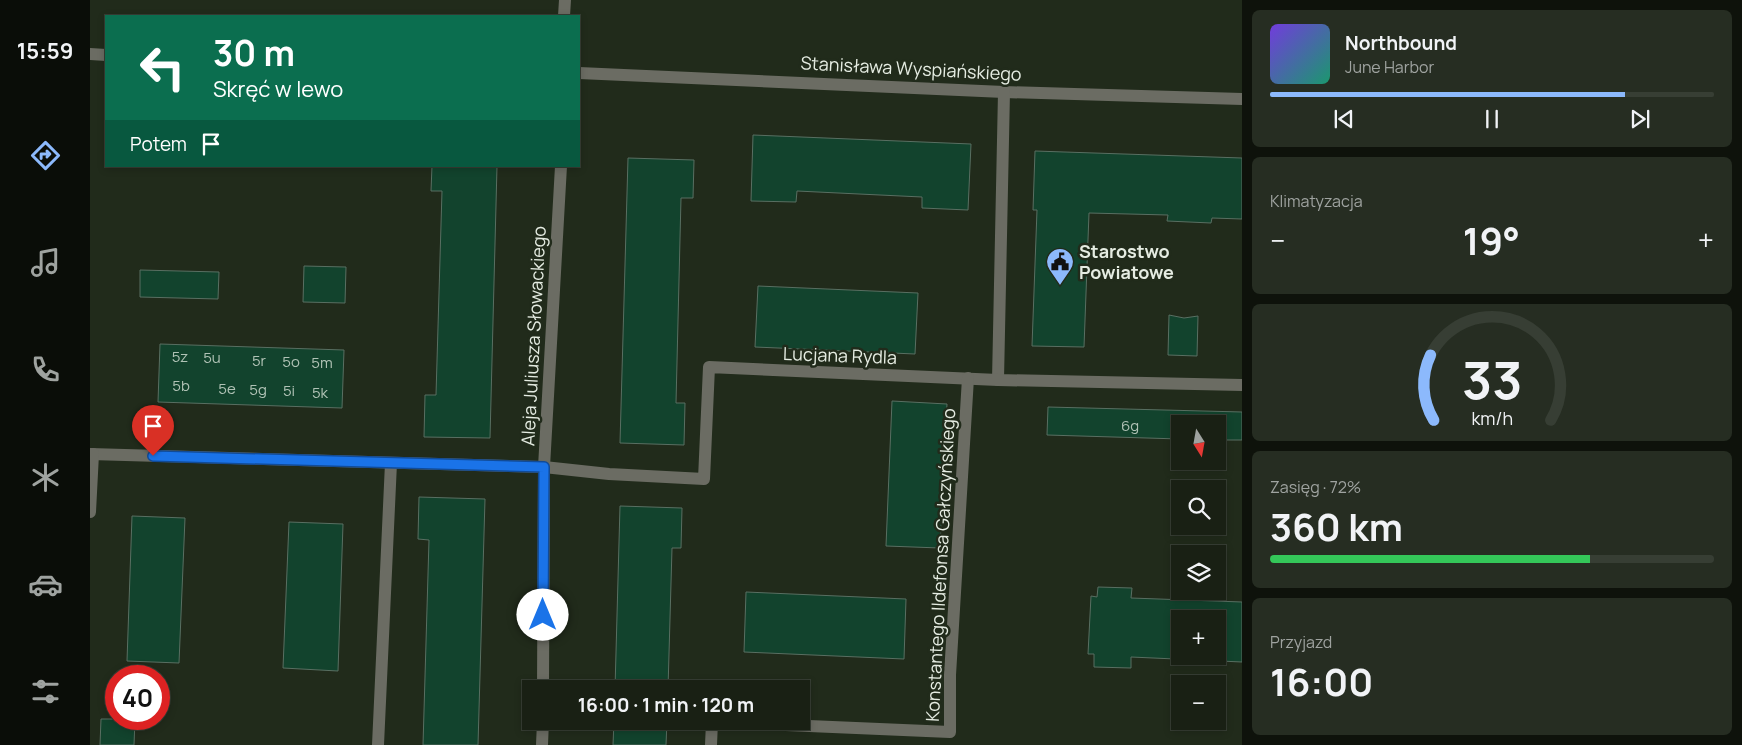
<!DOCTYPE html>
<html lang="pl">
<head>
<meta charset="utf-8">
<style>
  body { margin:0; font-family:Manrope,sans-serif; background:#262d22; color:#f1f3f6; height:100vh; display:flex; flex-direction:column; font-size:19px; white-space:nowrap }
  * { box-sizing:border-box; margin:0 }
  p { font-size:16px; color:#9fa3a0 }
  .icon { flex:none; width:28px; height:28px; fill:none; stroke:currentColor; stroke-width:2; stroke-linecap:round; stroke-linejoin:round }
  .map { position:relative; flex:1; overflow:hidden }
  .details { display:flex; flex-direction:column; gap:10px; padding:10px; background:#0e120b; width:500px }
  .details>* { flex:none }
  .guide { position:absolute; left:15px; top:15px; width:475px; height:152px; border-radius:0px; box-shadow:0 2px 8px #0003,0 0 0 1px #373e34; background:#0b6e4f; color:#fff; overflow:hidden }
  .needle { width:32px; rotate:169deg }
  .tools { position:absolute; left:1081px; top:415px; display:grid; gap:10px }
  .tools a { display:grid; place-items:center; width:55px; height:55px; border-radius:0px; background:#192014; box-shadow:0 2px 8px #0003,0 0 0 1px #373e34; font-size:25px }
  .speed { position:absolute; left:15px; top:665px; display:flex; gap:10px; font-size:25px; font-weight:700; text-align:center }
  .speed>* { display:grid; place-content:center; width:65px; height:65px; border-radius:50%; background:#192014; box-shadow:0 2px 8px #0003,0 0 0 1px #373e34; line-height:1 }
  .speed .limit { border:8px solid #d22; background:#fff; color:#111 }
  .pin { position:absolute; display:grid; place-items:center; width:42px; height:42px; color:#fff; margin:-51px -21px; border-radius:50% 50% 50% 0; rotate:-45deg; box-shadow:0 0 5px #0007 }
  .pin .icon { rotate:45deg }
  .me { position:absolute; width:55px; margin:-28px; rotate:0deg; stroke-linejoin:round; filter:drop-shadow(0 0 4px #0008) }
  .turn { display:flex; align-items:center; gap:18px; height:105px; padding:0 25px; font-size:22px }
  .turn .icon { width:65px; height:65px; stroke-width:2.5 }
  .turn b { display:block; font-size:35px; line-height:42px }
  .then { display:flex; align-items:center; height:48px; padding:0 25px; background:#0003; gap:10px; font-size:19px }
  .big { font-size:38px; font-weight:700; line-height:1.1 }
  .details .card { flex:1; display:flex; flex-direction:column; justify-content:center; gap:8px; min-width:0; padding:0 18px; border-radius:8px; background:#262d22 }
  .details .dial { align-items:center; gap:0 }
  .dial svg { height:130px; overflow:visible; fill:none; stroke:#373e34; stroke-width:7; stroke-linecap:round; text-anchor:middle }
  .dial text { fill:#f1f3f6; stroke:none }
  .song { display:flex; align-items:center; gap:15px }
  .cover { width:60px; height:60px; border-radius:8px; background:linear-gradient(135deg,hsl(260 70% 55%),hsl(160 70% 35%)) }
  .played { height:5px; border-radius:2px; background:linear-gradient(90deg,#8cb9fc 80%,#373e34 80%) }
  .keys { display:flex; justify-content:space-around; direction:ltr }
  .heat { display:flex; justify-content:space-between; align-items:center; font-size:28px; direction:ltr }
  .charge { height:8px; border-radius:4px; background:linear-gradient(90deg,#34c759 72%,#373e34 0) }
  .trip { position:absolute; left:432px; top:680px; width:288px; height:50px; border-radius:0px; background:#192014; box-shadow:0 2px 8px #0003,0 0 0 1px #373e34; font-weight:700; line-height:50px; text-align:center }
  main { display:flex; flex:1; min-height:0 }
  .menu { display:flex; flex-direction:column; width:90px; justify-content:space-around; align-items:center; background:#0a0d08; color:#9fa3a0 }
  .menu .icon { width:35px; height:35px }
  .menu .current { color:#8cb9fc }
  .menu b { font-size:22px; color:#f1f3f6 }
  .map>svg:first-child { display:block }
</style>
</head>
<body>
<main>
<nav class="menu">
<b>15:59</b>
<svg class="icon current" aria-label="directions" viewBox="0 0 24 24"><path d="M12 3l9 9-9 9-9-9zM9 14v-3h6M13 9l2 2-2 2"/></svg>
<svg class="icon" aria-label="music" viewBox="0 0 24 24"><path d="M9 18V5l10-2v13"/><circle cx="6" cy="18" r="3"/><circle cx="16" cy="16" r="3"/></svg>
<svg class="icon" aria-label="phone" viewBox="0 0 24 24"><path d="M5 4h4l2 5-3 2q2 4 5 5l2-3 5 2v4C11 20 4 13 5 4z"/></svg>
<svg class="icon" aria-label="climate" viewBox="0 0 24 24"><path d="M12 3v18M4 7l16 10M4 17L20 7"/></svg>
<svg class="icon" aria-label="car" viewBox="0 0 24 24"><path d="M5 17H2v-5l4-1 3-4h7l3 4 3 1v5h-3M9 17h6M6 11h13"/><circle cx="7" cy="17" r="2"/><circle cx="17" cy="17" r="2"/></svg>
<svg class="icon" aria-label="filters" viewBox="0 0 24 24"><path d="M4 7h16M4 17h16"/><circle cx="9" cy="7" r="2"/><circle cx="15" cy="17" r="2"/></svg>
</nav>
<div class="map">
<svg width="1152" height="745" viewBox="0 0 1152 745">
  <rect width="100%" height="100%" fill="#212b1b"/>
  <g fill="#12432d" stroke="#596f62" fill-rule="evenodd">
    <path d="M 663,135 L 881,144 L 878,210 L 832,208 L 832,197 L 769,194 L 707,191 L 706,202 L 661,201 Z"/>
    <path d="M 945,151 L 1152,158 L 1152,219 L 1122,218 L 1121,223 L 1077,221 L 1078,215 L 999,213 L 994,347 L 942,346 L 947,210 L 943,210 Z"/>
    <path d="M 538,158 L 604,160 L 603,198 L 591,198 L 586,403 L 595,403 L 594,445 L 530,443 Z"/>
    <path d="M 342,166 L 407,166 L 400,438 L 334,437 L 335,395 L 346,395 L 352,191 L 341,191 Z"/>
    <path d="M 214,266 L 256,267 L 255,303 L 213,302 Z"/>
    <path d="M 50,270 L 129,272 L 128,299 L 50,297 Z"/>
    <path d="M 668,286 L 828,293 L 825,354 L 665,347 Z"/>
    <path d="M 1079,315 L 1094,318 L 1108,316 L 1107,356 L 1078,355 Z"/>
    <path d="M 70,344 L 254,350 L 252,408 L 68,402 Z"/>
    <path d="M 802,401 L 857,404 L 850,548 L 796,546 Z"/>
    <path d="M 958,407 L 1152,412 L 1152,440 L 1128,440 L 1128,424 L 1090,424 L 1090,439 L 957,435 Z"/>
    <path d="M 329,497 L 395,499 L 388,745 L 333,745 L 339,540 L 328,539 Z"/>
    <path d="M 530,506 L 592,508 L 591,548 L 582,548 L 578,689 L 525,689 Z"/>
    <path d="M 42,516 L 95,518 L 89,663 L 37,661 Z"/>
    <path d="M 199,522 L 253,524 L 248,671 L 193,668 Z"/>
    <path d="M 1008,587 L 1042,588 L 1041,598 L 1152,602 L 1152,662 L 1041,657 L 1041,668 L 1004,667 L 1004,654 L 998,654 L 1001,596 L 1007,597 ZM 1090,619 L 1128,619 L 1128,656 L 1090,656 Z"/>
    <path d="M 656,592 L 816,599 L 814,659 L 654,652 Z"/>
    <path d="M 11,719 L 45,719 L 44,745 L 10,745 Z"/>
    <path d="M 524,721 L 577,721 L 576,745 L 523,745 Z"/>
  </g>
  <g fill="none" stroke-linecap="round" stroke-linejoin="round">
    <g stroke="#6b6c63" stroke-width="12">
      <path d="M 474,16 L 475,0"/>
      <path d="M 0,54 L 16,55"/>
      <path d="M 489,73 L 914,92 L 1152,99"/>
      <path d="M 908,380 L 914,92"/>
      <path d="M 0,454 L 454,467 L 519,474 L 614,479 L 619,367 L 908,380 L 1152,385"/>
      <path d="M 0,512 L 3,454"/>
      <path d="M 453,689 L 454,467 L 471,166"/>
      <path d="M 288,745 L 301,463"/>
      <path d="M 452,745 L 453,721"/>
      <path d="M 621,745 L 622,722 L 860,732 L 860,675 L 878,378"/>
    </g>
  </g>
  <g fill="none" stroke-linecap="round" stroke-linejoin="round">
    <defs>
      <path id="route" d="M 63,456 L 454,467 L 453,615"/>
    </defs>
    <use href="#route" stroke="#114b97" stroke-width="12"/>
    <use href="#route" stroke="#1a73e8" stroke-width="9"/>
  </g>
  <defs>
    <symbol id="civic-pin" viewBox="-11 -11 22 30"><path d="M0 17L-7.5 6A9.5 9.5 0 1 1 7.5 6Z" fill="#8cb9fc" stroke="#212b1b"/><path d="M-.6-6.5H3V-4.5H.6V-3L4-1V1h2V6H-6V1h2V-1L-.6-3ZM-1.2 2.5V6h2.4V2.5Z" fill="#111"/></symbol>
  </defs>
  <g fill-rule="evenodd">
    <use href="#civic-pin" x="954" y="246" width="32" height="43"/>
  </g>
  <g text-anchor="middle" stroke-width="5" stroke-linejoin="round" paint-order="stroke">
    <g font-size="15" fill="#b0c2b5">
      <text x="90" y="362">5z</text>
      <text x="122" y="363">5u</text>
      <text x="169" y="366">5r</text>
      <text x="201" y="367">5o</text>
      <text x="232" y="368">5m</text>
      <text x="91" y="391">5b</text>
      <text x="137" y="394">5e</text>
      <text x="168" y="395">5g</text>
      <text x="199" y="396">5i</text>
      <text x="230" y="398">5k</text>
      <text x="1040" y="431">6g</text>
    </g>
    <g font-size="18" fill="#e5ece2" stroke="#212b1b">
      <text transform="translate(821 69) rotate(3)" y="6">Stanisława Wyspiańskiego</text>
      <text transform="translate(444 336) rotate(-87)" y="6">Aleja Juliusza Słowackiego</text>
      <text transform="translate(750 356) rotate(2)" y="6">Lucjana Rydla</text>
      <text transform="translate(851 565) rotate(-87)" y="6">Konstantego Ildefonsa Gałczyńskiego</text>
    </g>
    <g font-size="18" font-weight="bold" fill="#e5ece2" stroke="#212b1b" text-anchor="start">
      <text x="989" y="258">Starostwo<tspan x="989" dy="21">Powiatowe</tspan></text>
    </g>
  </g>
</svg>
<div class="tools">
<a><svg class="needle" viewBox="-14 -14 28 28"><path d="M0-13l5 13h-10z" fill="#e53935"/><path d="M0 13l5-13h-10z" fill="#9fa3a0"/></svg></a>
<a><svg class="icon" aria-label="search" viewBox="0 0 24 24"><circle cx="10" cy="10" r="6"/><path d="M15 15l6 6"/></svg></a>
<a><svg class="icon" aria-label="layers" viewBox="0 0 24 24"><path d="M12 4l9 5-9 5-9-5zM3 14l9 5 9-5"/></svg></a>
<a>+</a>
<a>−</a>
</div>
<div class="speed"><div class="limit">40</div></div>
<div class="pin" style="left:63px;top:456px;background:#d93025"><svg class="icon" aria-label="arrive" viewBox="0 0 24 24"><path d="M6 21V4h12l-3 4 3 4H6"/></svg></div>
<svg class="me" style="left:453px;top:615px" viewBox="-20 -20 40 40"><circle r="19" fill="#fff"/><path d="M0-13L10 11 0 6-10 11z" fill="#1a73e8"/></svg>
<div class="trip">16:00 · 1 min · 120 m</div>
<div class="guide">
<div class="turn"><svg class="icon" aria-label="left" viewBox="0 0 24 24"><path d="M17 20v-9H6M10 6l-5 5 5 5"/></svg><div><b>30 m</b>Skręć w lewo</div></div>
<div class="then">Potem<svg class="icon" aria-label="arrive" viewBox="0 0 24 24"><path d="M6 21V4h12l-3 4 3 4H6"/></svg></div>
</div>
</div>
<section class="details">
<div class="card">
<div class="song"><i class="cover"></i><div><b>Northbound</b><p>June Harbor</p></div></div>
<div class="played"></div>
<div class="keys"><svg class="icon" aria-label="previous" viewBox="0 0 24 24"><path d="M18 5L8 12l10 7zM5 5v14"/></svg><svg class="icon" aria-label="pause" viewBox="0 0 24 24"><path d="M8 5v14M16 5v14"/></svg><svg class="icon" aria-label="next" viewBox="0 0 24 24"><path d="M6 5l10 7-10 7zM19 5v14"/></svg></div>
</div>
<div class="card"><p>Klimatyzacja</p>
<div class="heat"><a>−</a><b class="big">19°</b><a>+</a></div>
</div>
<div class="card dial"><svg viewBox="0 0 100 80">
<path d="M14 69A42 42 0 1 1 86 69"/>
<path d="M14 69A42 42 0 0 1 12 29" stroke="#8cb9fc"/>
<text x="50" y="56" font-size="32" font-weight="700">33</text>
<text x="50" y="72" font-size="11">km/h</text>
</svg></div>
<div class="card"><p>Zasięg · 72%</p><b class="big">360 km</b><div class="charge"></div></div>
<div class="card"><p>Przyjazd</p><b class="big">16:00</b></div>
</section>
</main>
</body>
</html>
